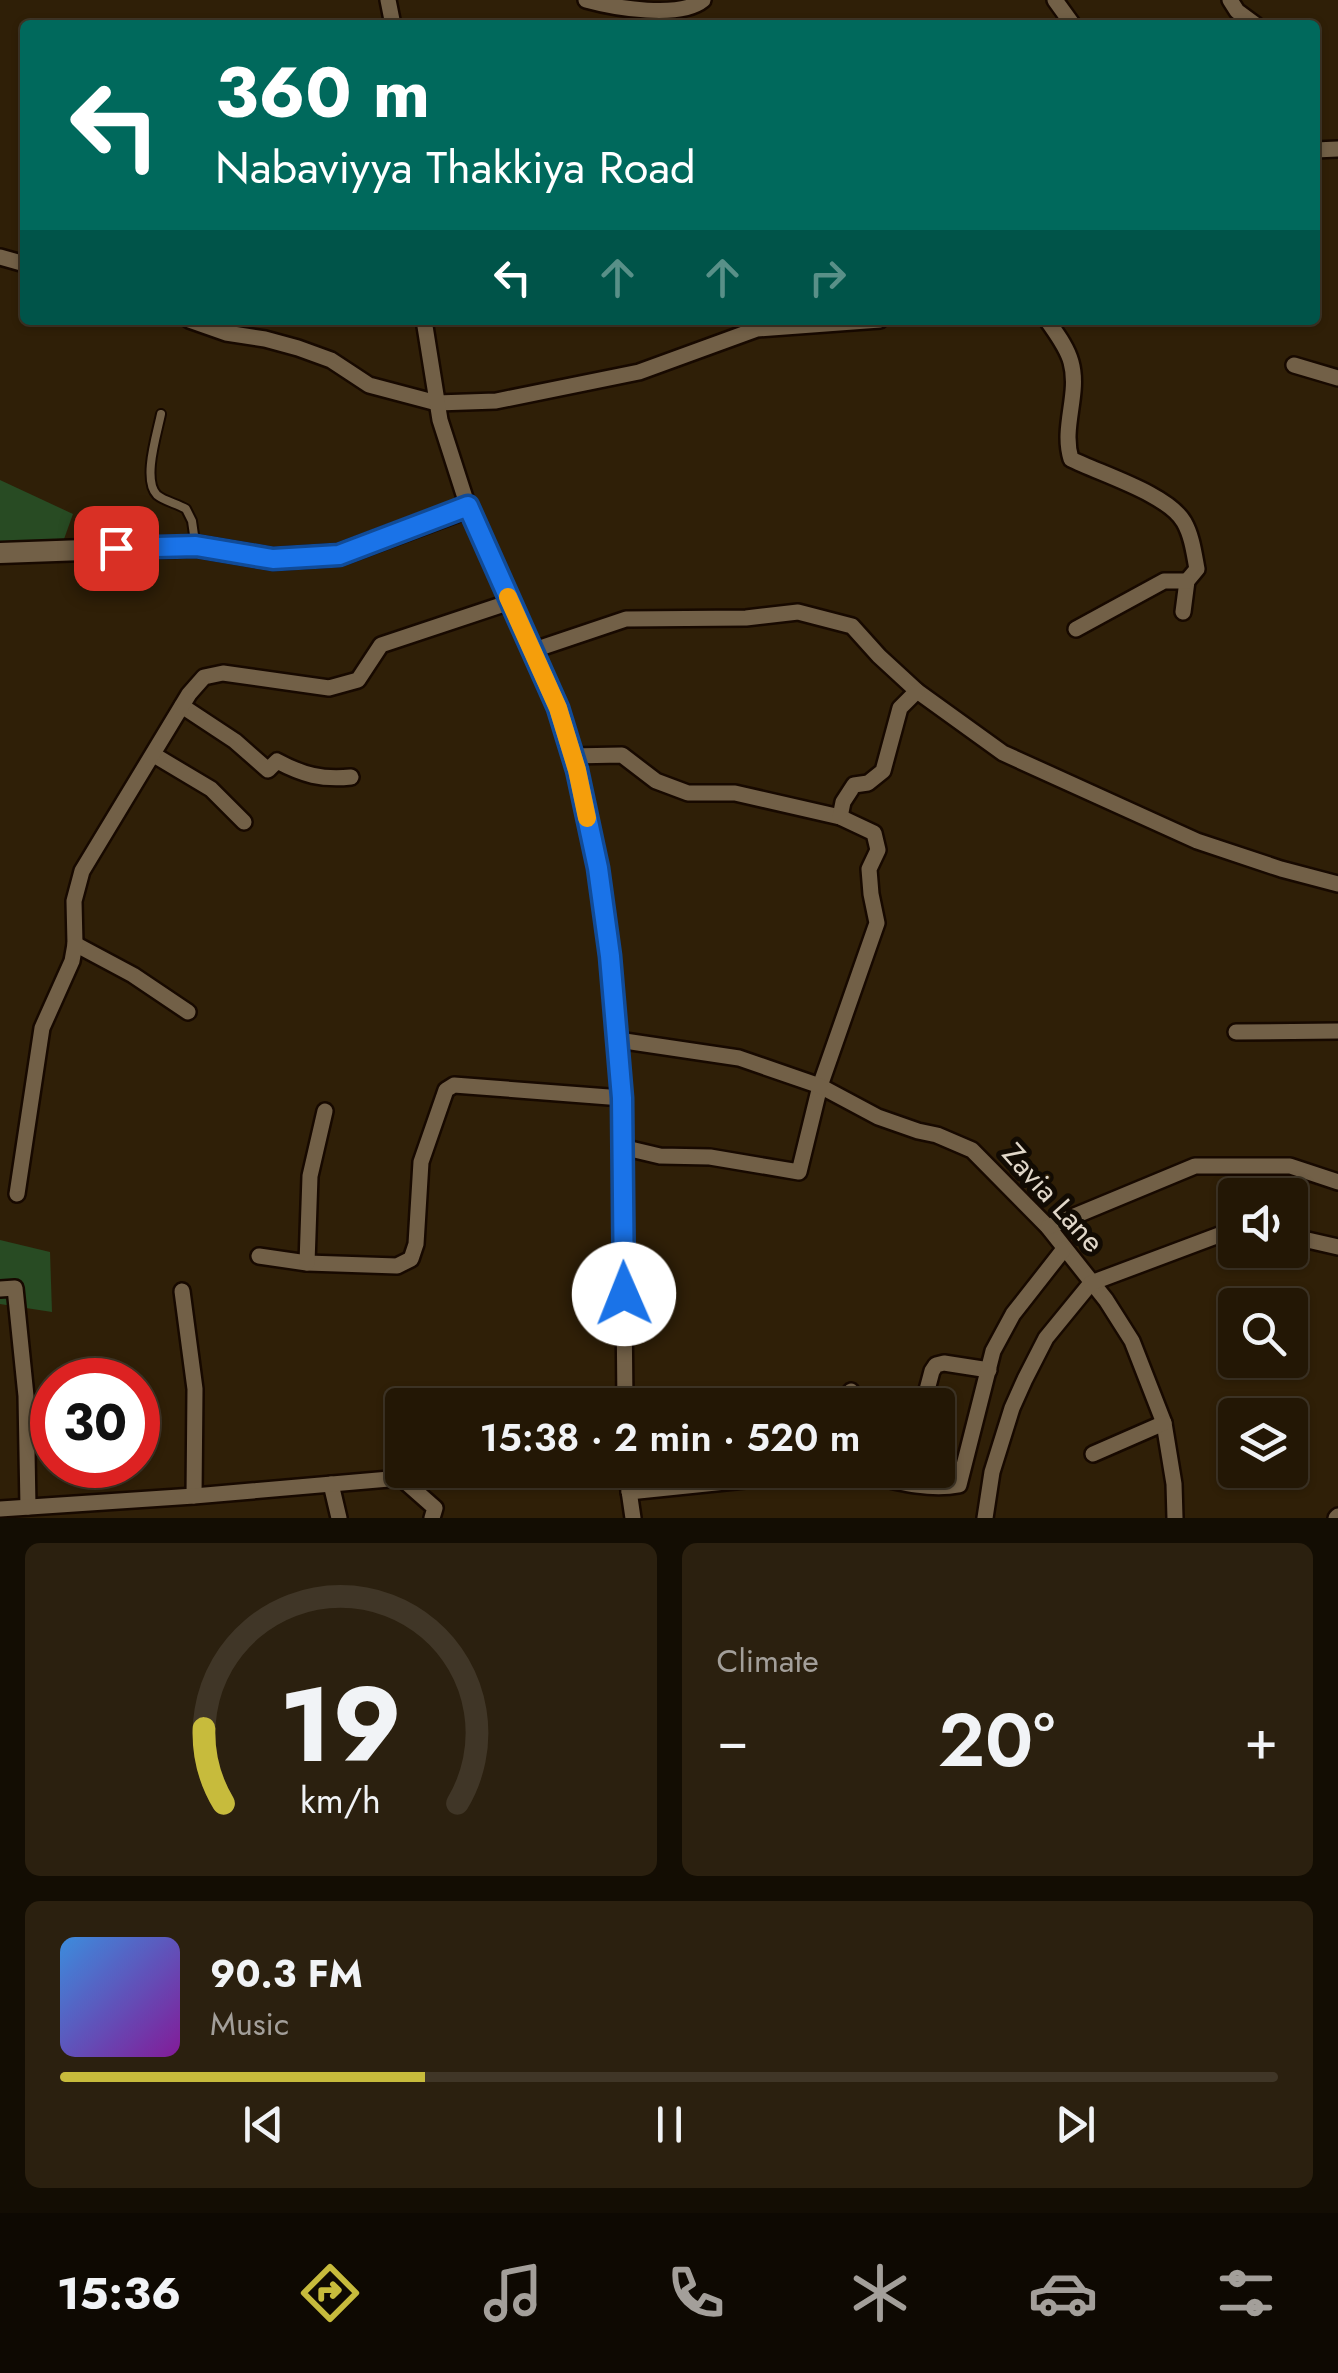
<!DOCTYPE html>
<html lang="en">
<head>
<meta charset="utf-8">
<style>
  body { margin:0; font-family:Jost,sans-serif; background:#2b200f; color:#f1f3f6; height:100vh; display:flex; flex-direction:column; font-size:38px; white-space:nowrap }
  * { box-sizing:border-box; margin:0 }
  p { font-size:32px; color:#a39f9a }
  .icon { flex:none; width:55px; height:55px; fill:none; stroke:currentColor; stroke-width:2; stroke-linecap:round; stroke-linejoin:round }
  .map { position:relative; height:1518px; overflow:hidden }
  .drawer { display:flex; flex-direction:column; gap:25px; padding:25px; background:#130d03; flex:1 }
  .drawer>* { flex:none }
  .guide { position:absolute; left:20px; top:20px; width:1300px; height:305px; border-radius:10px; box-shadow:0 2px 8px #0004,0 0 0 2px #403627; background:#00695c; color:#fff; overflow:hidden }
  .controls { position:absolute; left:1218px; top:1178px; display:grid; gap:20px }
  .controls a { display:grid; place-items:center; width:90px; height:90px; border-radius:10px; background:#231705; box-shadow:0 2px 8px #0004,0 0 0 2px #403627; font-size:50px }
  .speed { position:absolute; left:30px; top:1358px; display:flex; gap:20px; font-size:50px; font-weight:700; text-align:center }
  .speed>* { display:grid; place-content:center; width:130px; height:130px; border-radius:50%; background:#231705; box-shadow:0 2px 8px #0004,0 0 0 2px #403627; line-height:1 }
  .speed .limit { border:15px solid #d22; background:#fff; color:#111 }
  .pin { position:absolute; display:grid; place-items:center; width:85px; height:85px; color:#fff; margin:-42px; border-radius:20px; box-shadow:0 5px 15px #0006 }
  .me { position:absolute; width:110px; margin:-55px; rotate:359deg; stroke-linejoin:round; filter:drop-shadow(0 0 8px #0008) }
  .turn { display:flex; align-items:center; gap:35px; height:210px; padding:0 30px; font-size:45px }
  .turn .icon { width:130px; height:130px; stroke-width:2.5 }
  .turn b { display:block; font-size:70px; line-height:85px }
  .lanes { display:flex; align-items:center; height:95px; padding:0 30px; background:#0003; justify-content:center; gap:50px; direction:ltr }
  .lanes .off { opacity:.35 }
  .big { font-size:75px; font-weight:600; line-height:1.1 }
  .drawer .tile { flex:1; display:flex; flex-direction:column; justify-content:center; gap:15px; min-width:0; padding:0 35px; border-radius:15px; background:#2b200f }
  .drawer .dial { align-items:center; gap:0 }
  .dial svg { height:260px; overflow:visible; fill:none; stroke:#403627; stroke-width:7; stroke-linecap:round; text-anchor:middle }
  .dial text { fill:#f1f3f6; stroke:none }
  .song { display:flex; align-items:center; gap:30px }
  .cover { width:120px; height:120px; border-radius:15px; background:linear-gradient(135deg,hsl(210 70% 55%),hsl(290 70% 35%)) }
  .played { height:10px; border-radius:5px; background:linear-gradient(90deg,#c7bb3c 30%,#403627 30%) }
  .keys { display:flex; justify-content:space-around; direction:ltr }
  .heat { display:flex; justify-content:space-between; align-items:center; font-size:55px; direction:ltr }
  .drawer .tiles { flex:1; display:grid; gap:25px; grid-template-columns:1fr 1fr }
  .tile:last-child { grid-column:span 2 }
  .trip { position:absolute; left:385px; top:1388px; width:570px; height:100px; border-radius:10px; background:#231705; box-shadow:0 2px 8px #0004,0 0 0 2px #403627; font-weight:600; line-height:100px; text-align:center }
  .dock { display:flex; height:160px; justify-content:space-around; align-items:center; background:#0e0902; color:#a39f9a }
  .dock .icon { width:70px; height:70px }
  .dock .current { color:#c7bb3c }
  .dock b { font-size:45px; color:#f1f3f6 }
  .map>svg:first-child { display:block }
</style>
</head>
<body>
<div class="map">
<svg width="1338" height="1518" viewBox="0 0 1338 1518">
  <rect width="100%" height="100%" fill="#2f1f07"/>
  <g fill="#284b23">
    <path d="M 0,480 L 73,514 L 64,539 L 0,542 Z"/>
    <path d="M 0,1240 L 50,1252 L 52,1312 L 0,1304 Z"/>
  </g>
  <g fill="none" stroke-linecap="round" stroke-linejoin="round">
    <defs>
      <path id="lane" d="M 161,414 C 157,434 142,480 157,495 C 164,501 178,504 186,509 L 192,521 L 195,542"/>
      <g id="street">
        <path d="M 388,0 L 393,25"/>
        <path d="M 586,0 C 615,8 680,19 703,0"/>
        <path d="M 1055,0 L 1073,25"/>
        <path d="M 1230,0 L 1237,11 L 1256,25"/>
        <path d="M 1315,150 L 1338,149"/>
        <path d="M 0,257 L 25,264"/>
        <path d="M 189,320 L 226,333 L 265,339 L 298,348 L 331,360 L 369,385 L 437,403 L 496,401 L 639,372 L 757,329 L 880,320"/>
        <path d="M 424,320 L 440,420 L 468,507 L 558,707 L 577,770 L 598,868 L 610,956 L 622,1098 L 625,1405"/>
        <path d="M 1047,320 C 1056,333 1067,347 1071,362 C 1080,394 1061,427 1071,459 C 1101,474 1168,494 1184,522 C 1192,536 1194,553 1197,569 L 1187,581 L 1183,612"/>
        <path d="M 1294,365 L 1338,378"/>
        <path d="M 1076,629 L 1164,581 L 1187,581"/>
        <path d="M 531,651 L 626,619 L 746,618 L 798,612 L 852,626 L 879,656 L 917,691 L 1003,753 L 1197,841 L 1281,869 L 1338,884"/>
        <path d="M 182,706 L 235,741 L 268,770 L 277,761 C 303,775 322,780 351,777"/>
        <path d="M 154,755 L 211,789 L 244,822"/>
        <path d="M 571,756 L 622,755 L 656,781 L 688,793 L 735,793 L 840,817 L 874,833 L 878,850 L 869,869 L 871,894 L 877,923 L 820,1086 L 799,1172 L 710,1157 L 660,1156 L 622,1147"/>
        <path d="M 840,817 L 843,802 L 854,785 L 868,783 L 883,771 L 900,708 L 917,691"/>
        <path d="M 75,944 L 133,975 L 188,1012"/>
        <path d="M 1236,1032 L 1338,1031"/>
        <path d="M 618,1040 L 739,1058 L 820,1086 L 878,1117 L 918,1131 L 937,1135 L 972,1150 L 1048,1227 L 1106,1300 L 1132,1341 L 1164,1423 L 1174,1484 L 1175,1518"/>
        <path d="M 17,1194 L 42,1028 L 72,961 L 75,944 L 74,901 L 82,871 L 189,694 L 204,677 L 223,673 L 329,688 L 358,680 L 381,645 L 510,602"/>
        <path d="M 1048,1227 L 1195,1166 L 1290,1166 L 1338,1182"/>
        <path d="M 1290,1236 L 1338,1247"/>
        <path d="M 259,1256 L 307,1263 L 397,1266 L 411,1259 L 416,1244 L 421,1162 L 446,1090 L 454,1085 L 622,1098"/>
        <path d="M 307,1263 L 310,1176 L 325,1111"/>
        <path d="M 0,1289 L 15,1288 L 26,1396 L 28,1507"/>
        <path d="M 182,1291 L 195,1389 L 194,1496"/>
        <path d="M 851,1391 L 854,1405"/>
        <path d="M 923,1405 L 932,1371 L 936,1365 L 944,1363 L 989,1370"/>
        <path d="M 1093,1454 L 1164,1423"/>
        <path d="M 626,1470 L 633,1518"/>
        <path d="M 846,1470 C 882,1477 922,1492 959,1485 L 993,1351 L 1013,1314 L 1064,1249"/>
        <path d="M 401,1478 L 435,1508 L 432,1518"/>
        <path d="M 331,1484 L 339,1518"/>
        <path d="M 629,1492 L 745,1480 L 796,1470"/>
        <path d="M 0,1509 L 194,1496 L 493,1470"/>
        <path d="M 985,1518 L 992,1472 L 1012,1408 L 1025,1379 L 1046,1338 L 1091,1283 L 1227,1232 L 1235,1232"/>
        <path d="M 1336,1518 L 1338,1516"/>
      </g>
      <path id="secondary" d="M 0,553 L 196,546 L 273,559 L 339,555 L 468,507"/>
    </defs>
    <use href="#lane" stroke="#170900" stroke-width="12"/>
    <use href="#street" stroke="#170900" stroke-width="20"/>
    <use href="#secondary" stroke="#170900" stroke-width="25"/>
    <use href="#lane" stroke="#726047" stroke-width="8"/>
    <use href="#street" stroke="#726047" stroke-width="15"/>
    <use href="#secondary" stroke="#726047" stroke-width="20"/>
  </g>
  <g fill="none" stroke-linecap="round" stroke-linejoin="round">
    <defs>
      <path id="route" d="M 116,548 L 196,546 L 273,559 L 339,555 L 468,506 L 558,708 L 577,770 L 598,868 L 610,956 L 622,1098 L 624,1294"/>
    </defs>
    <use href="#route" stroke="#114b97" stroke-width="25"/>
    <use href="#route" stroke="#1a73e8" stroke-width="18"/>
    <path stroke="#f59e0b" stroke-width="18" d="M 508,597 L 558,708 L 577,770 L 587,818"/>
  </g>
  <g text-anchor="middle" stroke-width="10" stroke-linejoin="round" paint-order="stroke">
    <g font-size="30" fill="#e1d7c9" stroke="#120b03">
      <text transform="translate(1053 1198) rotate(48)" y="10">Zavia Lane</text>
    </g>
  </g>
</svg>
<div class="controls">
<a><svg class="icon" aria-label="sound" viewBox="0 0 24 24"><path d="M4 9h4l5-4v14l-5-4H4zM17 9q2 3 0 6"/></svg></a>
<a><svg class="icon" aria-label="search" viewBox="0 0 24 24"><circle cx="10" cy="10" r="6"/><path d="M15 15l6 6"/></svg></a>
<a><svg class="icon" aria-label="layers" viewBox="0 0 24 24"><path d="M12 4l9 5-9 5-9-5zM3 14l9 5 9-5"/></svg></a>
</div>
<div class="speed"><div class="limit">30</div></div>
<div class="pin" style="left:116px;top:548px;background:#d93025"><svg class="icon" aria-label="arrive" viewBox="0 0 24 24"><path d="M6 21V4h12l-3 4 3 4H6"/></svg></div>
<svg class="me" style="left:624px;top:1294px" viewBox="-20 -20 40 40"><circle r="19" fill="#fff"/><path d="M0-13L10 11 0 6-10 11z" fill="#1a73e8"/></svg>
<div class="trip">15:38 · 2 min · 520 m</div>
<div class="guide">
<div class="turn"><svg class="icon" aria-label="left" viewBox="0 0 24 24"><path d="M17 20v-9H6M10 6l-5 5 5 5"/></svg><div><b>360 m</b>Nabaviyya Thakkiya Road</div></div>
<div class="lanes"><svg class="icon" aria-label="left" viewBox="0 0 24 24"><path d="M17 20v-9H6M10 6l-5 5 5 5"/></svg><svg class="icon off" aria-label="ahead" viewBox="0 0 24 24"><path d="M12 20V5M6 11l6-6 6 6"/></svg><svg class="icon off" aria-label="ahead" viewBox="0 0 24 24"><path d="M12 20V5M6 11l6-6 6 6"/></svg><svg class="icon off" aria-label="right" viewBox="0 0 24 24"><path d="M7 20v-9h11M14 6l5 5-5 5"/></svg></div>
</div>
</div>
<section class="drawer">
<div class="tiles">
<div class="tile dial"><svg viewBox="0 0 100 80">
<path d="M14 69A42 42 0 1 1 86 69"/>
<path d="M14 69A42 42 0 0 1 8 46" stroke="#c7bb3c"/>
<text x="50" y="56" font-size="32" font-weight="700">19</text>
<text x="50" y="72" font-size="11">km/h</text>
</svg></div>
<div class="tile"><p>Climate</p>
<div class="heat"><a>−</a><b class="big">20°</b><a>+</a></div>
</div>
<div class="tile">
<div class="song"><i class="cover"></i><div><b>90.3 FM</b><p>Music</p></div></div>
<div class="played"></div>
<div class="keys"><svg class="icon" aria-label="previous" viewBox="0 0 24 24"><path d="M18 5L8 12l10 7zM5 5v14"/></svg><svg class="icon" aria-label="pause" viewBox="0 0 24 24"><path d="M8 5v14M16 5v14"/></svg><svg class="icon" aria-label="next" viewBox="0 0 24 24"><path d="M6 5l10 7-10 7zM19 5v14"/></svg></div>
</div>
</div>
</section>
<nav class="dock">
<b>15:36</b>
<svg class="icon current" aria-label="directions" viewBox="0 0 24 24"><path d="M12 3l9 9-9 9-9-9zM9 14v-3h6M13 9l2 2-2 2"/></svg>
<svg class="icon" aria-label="music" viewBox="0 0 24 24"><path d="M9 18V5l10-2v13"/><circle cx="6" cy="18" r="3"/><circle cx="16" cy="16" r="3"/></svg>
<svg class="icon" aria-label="phone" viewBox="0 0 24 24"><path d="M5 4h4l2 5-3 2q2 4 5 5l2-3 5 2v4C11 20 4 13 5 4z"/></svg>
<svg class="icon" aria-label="climate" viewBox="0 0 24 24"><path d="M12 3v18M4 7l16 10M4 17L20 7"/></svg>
<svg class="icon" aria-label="car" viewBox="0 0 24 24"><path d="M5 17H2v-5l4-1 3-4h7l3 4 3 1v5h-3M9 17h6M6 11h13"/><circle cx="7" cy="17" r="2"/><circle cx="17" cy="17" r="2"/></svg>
<svg class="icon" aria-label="filters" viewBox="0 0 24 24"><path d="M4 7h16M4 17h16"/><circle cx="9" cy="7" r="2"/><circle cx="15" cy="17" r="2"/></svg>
</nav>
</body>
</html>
